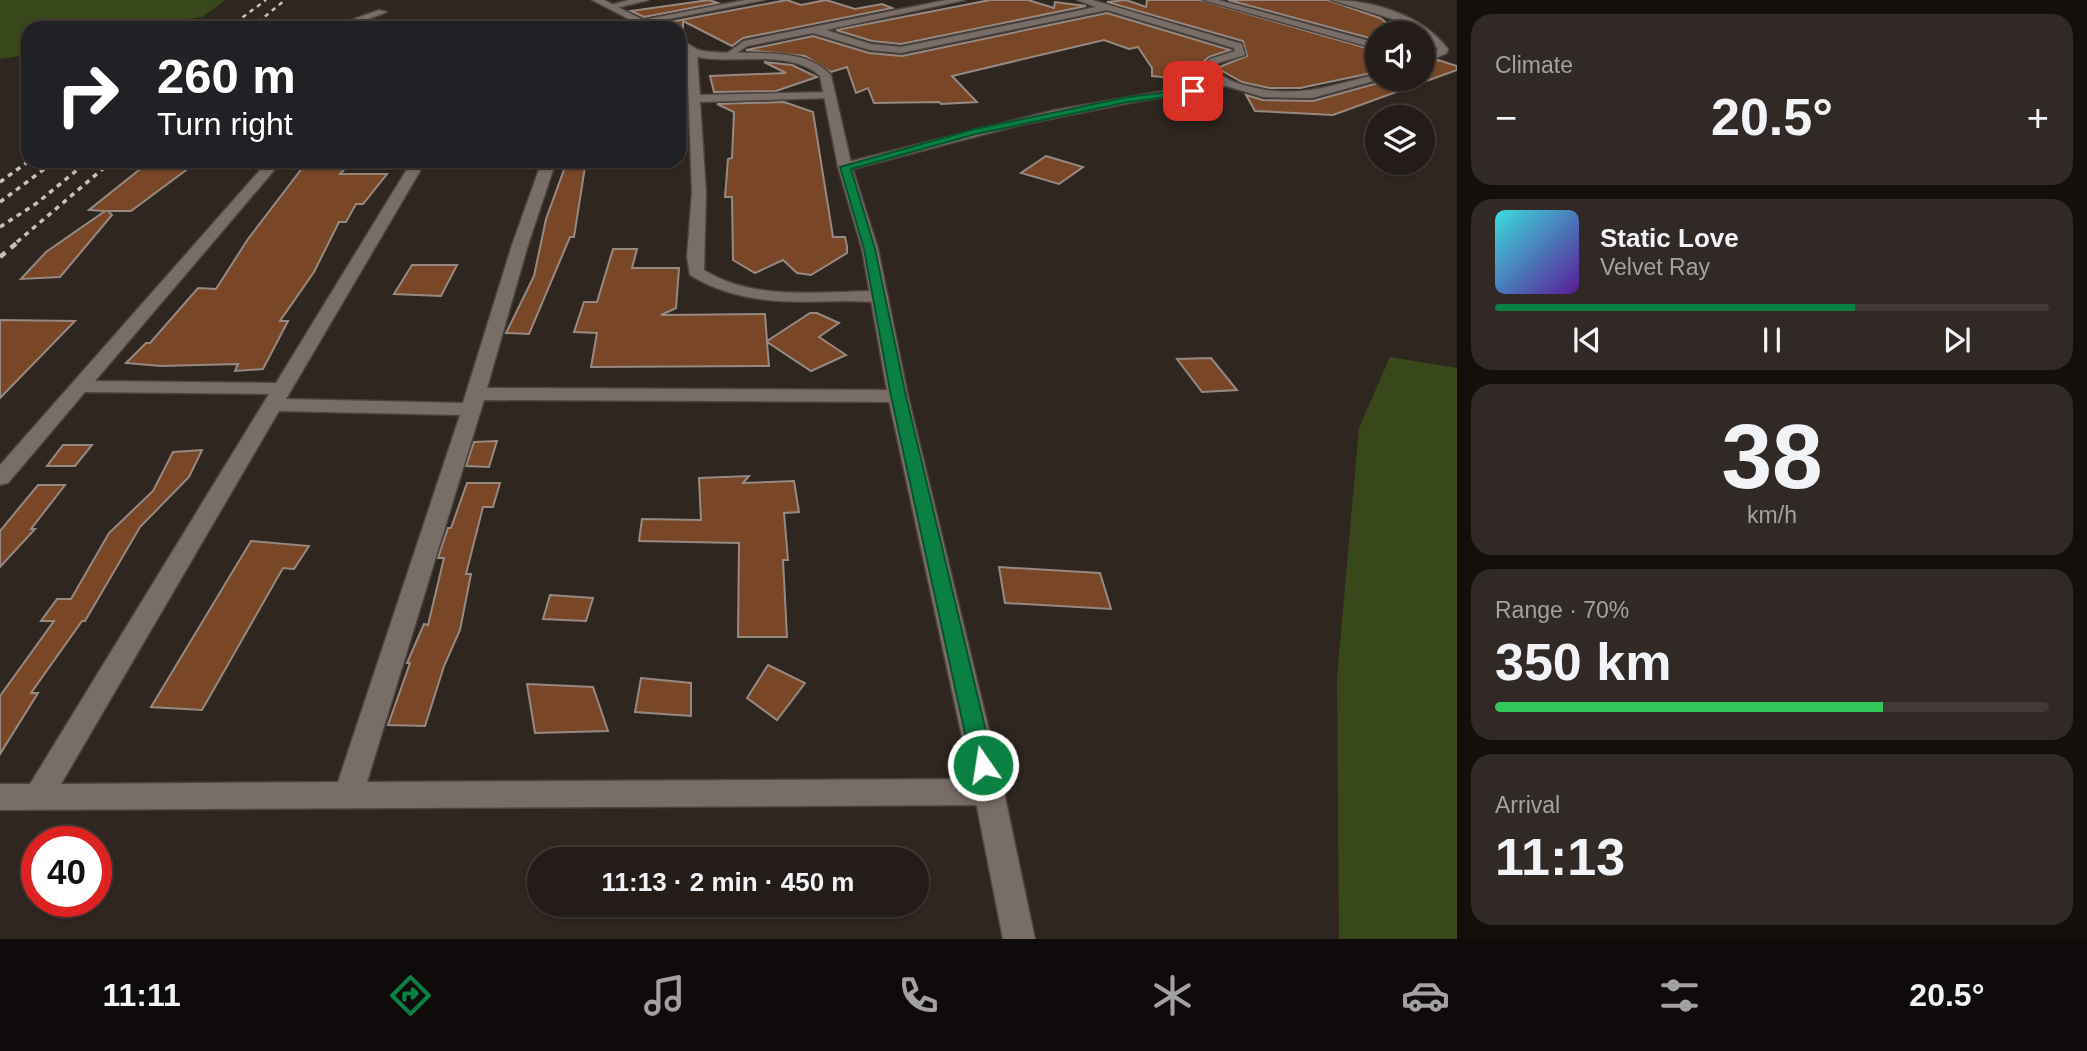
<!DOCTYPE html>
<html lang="en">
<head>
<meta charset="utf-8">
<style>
  body { margin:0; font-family:Helvetica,sans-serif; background:#302925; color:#f1f3f6; height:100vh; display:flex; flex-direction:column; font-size:26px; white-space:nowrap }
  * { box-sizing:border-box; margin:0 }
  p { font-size:23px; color:#a3a1a2 }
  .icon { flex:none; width:38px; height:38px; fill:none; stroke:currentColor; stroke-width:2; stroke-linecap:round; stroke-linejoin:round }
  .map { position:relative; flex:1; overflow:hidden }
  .sheet { display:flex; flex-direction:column; gap:14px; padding:14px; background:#140f0d; width:630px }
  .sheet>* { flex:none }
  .hud { position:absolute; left:21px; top:21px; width:665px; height:147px; border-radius:21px; box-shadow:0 2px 5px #0004,0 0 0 2px #413a37; background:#202124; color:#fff; overflow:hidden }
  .buttons { position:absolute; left:1365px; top:21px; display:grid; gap:14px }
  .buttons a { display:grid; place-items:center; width:70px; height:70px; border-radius:50%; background:#241c18; box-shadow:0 2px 5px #0004,0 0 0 2px #413a37; font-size:35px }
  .speed { position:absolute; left:21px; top:826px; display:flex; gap:14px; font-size:35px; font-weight:700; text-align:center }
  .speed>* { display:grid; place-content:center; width:91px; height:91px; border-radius:50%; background:#241c18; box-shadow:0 2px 5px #0004,0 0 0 2px #413a37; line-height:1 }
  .speed .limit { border:10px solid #d22; background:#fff; color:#111 }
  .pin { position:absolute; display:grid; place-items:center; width:60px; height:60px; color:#fff; margin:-30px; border-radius:14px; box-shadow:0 4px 10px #0006 }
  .me { position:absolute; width:77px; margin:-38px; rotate:347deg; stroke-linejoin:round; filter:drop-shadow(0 0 5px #0008) }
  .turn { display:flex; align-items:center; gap:24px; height:147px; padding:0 21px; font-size:32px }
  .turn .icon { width:91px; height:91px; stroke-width:2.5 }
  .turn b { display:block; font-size:49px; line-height:60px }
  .big { font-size:52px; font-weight:700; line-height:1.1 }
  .sheet .card { flex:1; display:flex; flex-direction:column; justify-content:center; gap:10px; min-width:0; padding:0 24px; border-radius:21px; background:#302925 }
  .sheet .dial { align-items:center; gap:0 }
  .dial b { font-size:91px; line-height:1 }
  .song { display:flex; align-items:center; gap:21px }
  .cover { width:84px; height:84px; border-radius:10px; background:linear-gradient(135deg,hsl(180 70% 55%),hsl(270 70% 35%)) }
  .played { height:7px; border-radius:4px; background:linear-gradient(90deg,#0b8043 65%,#413a37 65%) }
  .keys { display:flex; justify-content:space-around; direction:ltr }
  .heat { display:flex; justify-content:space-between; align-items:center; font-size:38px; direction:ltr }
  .charge { height:10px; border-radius:5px; background:linear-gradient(90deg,#34c759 70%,#413a37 0) }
  .trip { position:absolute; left:527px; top:847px; width:402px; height:70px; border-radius:35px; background:#241c18; box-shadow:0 2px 5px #0004,0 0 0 2px #413a37; font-weight:700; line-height:70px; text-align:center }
  .dock { display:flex; height:112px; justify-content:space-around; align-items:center; background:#0e0b0a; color:#a3a1a2 }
  .dock .icon { width:49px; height:49px }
  .dock .active { color:#0b8043 }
  .dock b { font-size:32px; color:#f1f3f6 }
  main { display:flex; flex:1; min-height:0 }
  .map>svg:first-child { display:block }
</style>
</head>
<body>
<main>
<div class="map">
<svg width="1457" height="939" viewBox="0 0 1457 939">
  <rect width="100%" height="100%" fill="#302620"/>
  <g fill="#38481a">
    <path d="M 0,0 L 226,0 L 202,17 L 123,28 L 28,28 L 28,55 L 0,59 Z"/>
    <path d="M 1390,357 L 1457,368 L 1457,939 L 1339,939 L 1337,678 L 1359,428 Z"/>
  </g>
  <g fill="#794727" stroke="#968982" stroke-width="2">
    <path d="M 709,0 L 718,3 L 644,17 L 631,11 Z"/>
    <path d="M 787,0 L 801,5 L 826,0 L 855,9 L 882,4 L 892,8 L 743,38 L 732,46 L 683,21 L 683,28 L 669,28 L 659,24 Z"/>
    <path d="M 990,0 L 1028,0 L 1054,8 L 1055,2 L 1086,6 L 901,44 L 872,41 L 836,30 Z"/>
    <path d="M 1126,0 L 1146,7 L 1147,0 L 1200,0 L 1377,51 L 1377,72 L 1300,88 L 1269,88 L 1242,82 L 1217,68 L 1247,56 L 1243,41 L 1107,2 Z"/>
    <path d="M 1228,0 L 1328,0 L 1380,18 L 1399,33 L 1377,33 L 1377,40 Z"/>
    <path d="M 1107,13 L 1230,50 L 1209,57 L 1200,65 L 1200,69 L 1211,80 L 1205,81 L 1152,76 L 1152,68 L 1138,47 L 1129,49 L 1104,40 L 952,76 L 977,102 L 941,104 L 939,102 L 874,103 L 868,88 L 856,93 L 847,67 L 831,72 L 805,56 L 746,50 L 813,36 L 869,53 L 902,56 Z"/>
    <path d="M 1438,60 L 1457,66 L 1457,70 L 1333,115 L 1255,111 L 1246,95 L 1263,100 L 1313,101 L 1382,82 L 1384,79 L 1423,79 L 1423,67 Z"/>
    <path d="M 764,62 L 792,65 L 817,77 L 776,91 L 714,92 L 710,76 L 786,73 Z"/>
    <path d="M 784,102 L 813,112 L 833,237 L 845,237 L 847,246 L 847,253 L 811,275 L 797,273 L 783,260 L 755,273 L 733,260 L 732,197 L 725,197 L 728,159 L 732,158 L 734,112 L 717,104 Z"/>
    <path d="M 1046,156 L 1083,167 L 1059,184 L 1021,173 Z"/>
    <path d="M 318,161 L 352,161 L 340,174 L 387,174 L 363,204 L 356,204 L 346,222 L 339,222 L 314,272 L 280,321 L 288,321 L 263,369 L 235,371 L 238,364 L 161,366 L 126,363 L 146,343 L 150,343 L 198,288 L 216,289 L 248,239 L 303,167 L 312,167 Z"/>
    <path d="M 149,162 L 197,162 L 131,211 L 108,211 L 112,215 L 60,277 L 21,279 L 46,252 L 105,211 L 89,210 Z"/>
    <path d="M 565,167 L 585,167 L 574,237 L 570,237 L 529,334 L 506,333 L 534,276 L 546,219 Z"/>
    <path d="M 613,249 L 637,249 L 632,268 L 679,268 L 676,308 L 661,315 L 765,314 L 767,341 L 810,313 L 817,313 L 839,323 L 819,337 L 846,355 L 811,371 L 767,342 L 769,366 L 591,367 L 597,333 L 574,332 L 584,302 L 597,302 Z"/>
    <path d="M 412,265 L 457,265 L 441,296 L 394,294 Z"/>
    <path d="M 0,320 L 75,321 L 0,398 Z"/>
    <path d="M 1211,358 L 1237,390 L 1202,392 L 1177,359 Z"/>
    <path d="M 497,441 L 489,467 L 466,466 L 474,442 Z"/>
    <path d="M 63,445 L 92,445 L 75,466 L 47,466 Z"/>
    <path d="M 202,450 L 189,477 L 140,527 L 85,621 L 82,621 L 31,693 L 38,693 L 0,754 L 0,696 L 54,621 L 41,621 L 57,599 L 71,599 L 109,533 L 153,491 L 173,452 Z"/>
    <path d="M 749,476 L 743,483 L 794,481 L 799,512 L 784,513 L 788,560 L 783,560 L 787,637 L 738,637 L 739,543 L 639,541 L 642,519 L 701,520 L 699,478 Z"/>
    <path d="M 467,483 L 500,483 L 493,507 L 483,507 L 466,574 L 471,574 L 460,630 L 444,666 L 425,726 L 388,725 L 410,663 L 407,663 L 424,624 L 428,625 L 444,558 L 438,558 L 448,528 L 451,528 Z"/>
    <path d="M 38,485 L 65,485 L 31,529 L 35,529 L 0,567 L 0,531 Z"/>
    <path d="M 251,541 L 309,546 L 294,569 L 283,568 L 202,710 L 151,707 Z"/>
    <path d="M 999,567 L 1100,573 L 1111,609 L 1005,603 Z"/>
    <path d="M 550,595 L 593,598 L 586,621 L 543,619 Z"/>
    <path d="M 768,665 L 805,683 L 777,720 L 747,698 Z"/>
    <path d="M 641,678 L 691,683 L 691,716 L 635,712 Z"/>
    <path d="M 527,684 L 593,687 L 608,731 L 535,733 Z"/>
  </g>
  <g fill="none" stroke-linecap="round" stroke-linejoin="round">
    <defs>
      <g id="street">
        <path d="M 629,0 L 649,0 L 612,9 L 607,6 Z"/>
        <path d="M 745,0 L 765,0 L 643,24 L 638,21 Z"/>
        <path d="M 946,0 L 965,0 L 826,30 L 871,44 L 901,47 L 1096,7 L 1077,0 L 1092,0 L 1242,44 L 1245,55 L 1218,63 L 1213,68 C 1223,79 1237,84 1252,87 C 1297,99 1334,85 1377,74 L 1377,79 L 1381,79 L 1312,98 L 1263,97 L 1226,86 L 1139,101 L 1020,125 L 845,171 L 840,170 L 840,164 L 1055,110 L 1216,82 L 1202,67 L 1210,59 L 1235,51 L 1234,48 L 1107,10 L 901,53 L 870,50 L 813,33 L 747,46 L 731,57 L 726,54 L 744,41 Z"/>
        <path d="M 1203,0 L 1218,0 L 1377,43 L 1377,49 Z"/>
        <path d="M 1331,0 C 1373,0 1422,15 1448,49 L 1447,53 L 1423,64 L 1423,57 L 1438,49 L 1423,33 L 1406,23 Z"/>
        <path d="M 379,10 L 387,12 L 344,28 L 329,28 Z"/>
        <path d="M 692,51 L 697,54 L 700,95 L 830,92 L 836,95 L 830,98 L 700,102 L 706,192 L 704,270 C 755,302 822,291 880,291 L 888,296 L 886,300 C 872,303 857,301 843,301 C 790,303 736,304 690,275 L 687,257 L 692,192 L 687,54 Z"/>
        <path d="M 268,161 L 282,161 L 95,381 L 276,383 L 412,161 L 426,161 L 286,399 L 463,403 L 512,245 L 542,161 L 556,161 L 528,245 L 487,388 L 898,390 L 908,396 L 898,402 L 484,400 L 367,782 L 989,779 L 999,783 L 1004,792 L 999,801 L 989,805 L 0,810 L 0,784 L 30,784 L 269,394 L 85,392 L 8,483 L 0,485 L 0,465 ZM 279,411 L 460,415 L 338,782 L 61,784 Z"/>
      </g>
      <g id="secondary">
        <path d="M 592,0 L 604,0 L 659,28 L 646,28 Z"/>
        <path d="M 679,39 C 687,42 695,50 704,51 C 741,57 802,43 831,75 L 852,167 L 878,249 L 908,396 L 1004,792 L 1035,939 L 1003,939 L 974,792 L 888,396 L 862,249 L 838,167 L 820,76 C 789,48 733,65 698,57 C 691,55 685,50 679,46 Z"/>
      </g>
    </defs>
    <use href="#street" stroke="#4b433e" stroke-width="3"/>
    <use href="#secondary" stroke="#4b433e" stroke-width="3"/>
    <use href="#street" fill="#796d67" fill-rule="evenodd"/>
    <use href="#secondary" fill="#796d67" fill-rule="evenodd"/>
    <g stroke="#c8c0bc" stroke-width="2.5" stroke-dasharray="4.5 4.5" stroke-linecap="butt">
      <path d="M 228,28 L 266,0"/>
      <path d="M 251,28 L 285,0"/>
    </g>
    <g stroke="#c8c0bc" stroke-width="3.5" stroke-dasharray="5 5" stroke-linecap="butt">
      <path d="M 0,182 L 29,161"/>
      <path d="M 0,202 L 55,161"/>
      <path d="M 0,227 L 37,203 L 88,161"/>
      <path d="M 17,242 L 112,161"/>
    </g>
    <path stroke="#c8c0bc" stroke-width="4.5" stroke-dasharray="7 7" stroke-linecap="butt" d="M 0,257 L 19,241"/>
  </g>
  <path fill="#0b8043" stroke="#07532c" stroke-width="2" d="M 1193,89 L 1196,93 L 1128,102 L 976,134 L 851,169 L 875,249 L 906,396 L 994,765 L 991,772 L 983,775 L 975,772 L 972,765 L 891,396 L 864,249 L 840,167 L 975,129 L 1128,97 Z"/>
</svg>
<div class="buttons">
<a><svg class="icon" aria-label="sound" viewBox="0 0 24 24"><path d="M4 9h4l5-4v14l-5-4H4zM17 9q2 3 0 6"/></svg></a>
<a><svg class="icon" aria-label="layers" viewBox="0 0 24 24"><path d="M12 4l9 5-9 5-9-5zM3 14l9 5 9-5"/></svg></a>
</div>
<div class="speed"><div class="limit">40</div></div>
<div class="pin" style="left:1193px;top:91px;background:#d93025"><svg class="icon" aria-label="arrive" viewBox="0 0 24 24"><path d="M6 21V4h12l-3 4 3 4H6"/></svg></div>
<svg class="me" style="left:983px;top:765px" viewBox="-20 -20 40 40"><circle r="17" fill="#0b8043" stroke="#fff" stroke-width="3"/><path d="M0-11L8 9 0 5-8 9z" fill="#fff"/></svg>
<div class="trip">11:13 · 2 min · 450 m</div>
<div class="hud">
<div class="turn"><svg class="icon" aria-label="right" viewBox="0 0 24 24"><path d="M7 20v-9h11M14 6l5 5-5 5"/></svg><div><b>260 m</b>Turn right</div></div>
</div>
</div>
<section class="sheet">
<div class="card"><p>Climate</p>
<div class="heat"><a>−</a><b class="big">20.5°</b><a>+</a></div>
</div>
<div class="card">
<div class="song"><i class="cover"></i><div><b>Static Love</b><p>Velvet Ray</p></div></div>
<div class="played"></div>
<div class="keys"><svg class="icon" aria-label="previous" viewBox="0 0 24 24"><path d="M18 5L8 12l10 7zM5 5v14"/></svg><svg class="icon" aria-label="pause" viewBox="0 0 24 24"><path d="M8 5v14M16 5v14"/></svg><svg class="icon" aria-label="next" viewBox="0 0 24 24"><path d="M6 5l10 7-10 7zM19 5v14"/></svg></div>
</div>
<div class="card dial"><b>38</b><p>km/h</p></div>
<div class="card"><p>Range · 70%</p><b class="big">350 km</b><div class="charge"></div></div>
<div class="card"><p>Arrival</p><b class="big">11:13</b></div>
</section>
</main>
<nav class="dock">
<b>11:11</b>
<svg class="icon active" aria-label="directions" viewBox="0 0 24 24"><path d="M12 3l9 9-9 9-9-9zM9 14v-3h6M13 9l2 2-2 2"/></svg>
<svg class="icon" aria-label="music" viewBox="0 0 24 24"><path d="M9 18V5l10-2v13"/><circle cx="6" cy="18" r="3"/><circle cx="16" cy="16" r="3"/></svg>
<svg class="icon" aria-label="phone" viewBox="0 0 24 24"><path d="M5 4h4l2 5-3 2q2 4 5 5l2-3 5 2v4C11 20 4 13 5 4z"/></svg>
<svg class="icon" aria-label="climate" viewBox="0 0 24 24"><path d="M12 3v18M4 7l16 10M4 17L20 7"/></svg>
<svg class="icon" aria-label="car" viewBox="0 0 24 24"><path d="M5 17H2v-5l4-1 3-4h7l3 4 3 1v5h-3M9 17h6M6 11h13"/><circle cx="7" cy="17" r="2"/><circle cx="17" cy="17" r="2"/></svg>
<svg class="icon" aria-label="filters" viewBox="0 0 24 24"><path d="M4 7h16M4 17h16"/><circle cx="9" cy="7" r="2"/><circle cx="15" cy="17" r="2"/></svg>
<b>20.5°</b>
</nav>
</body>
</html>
